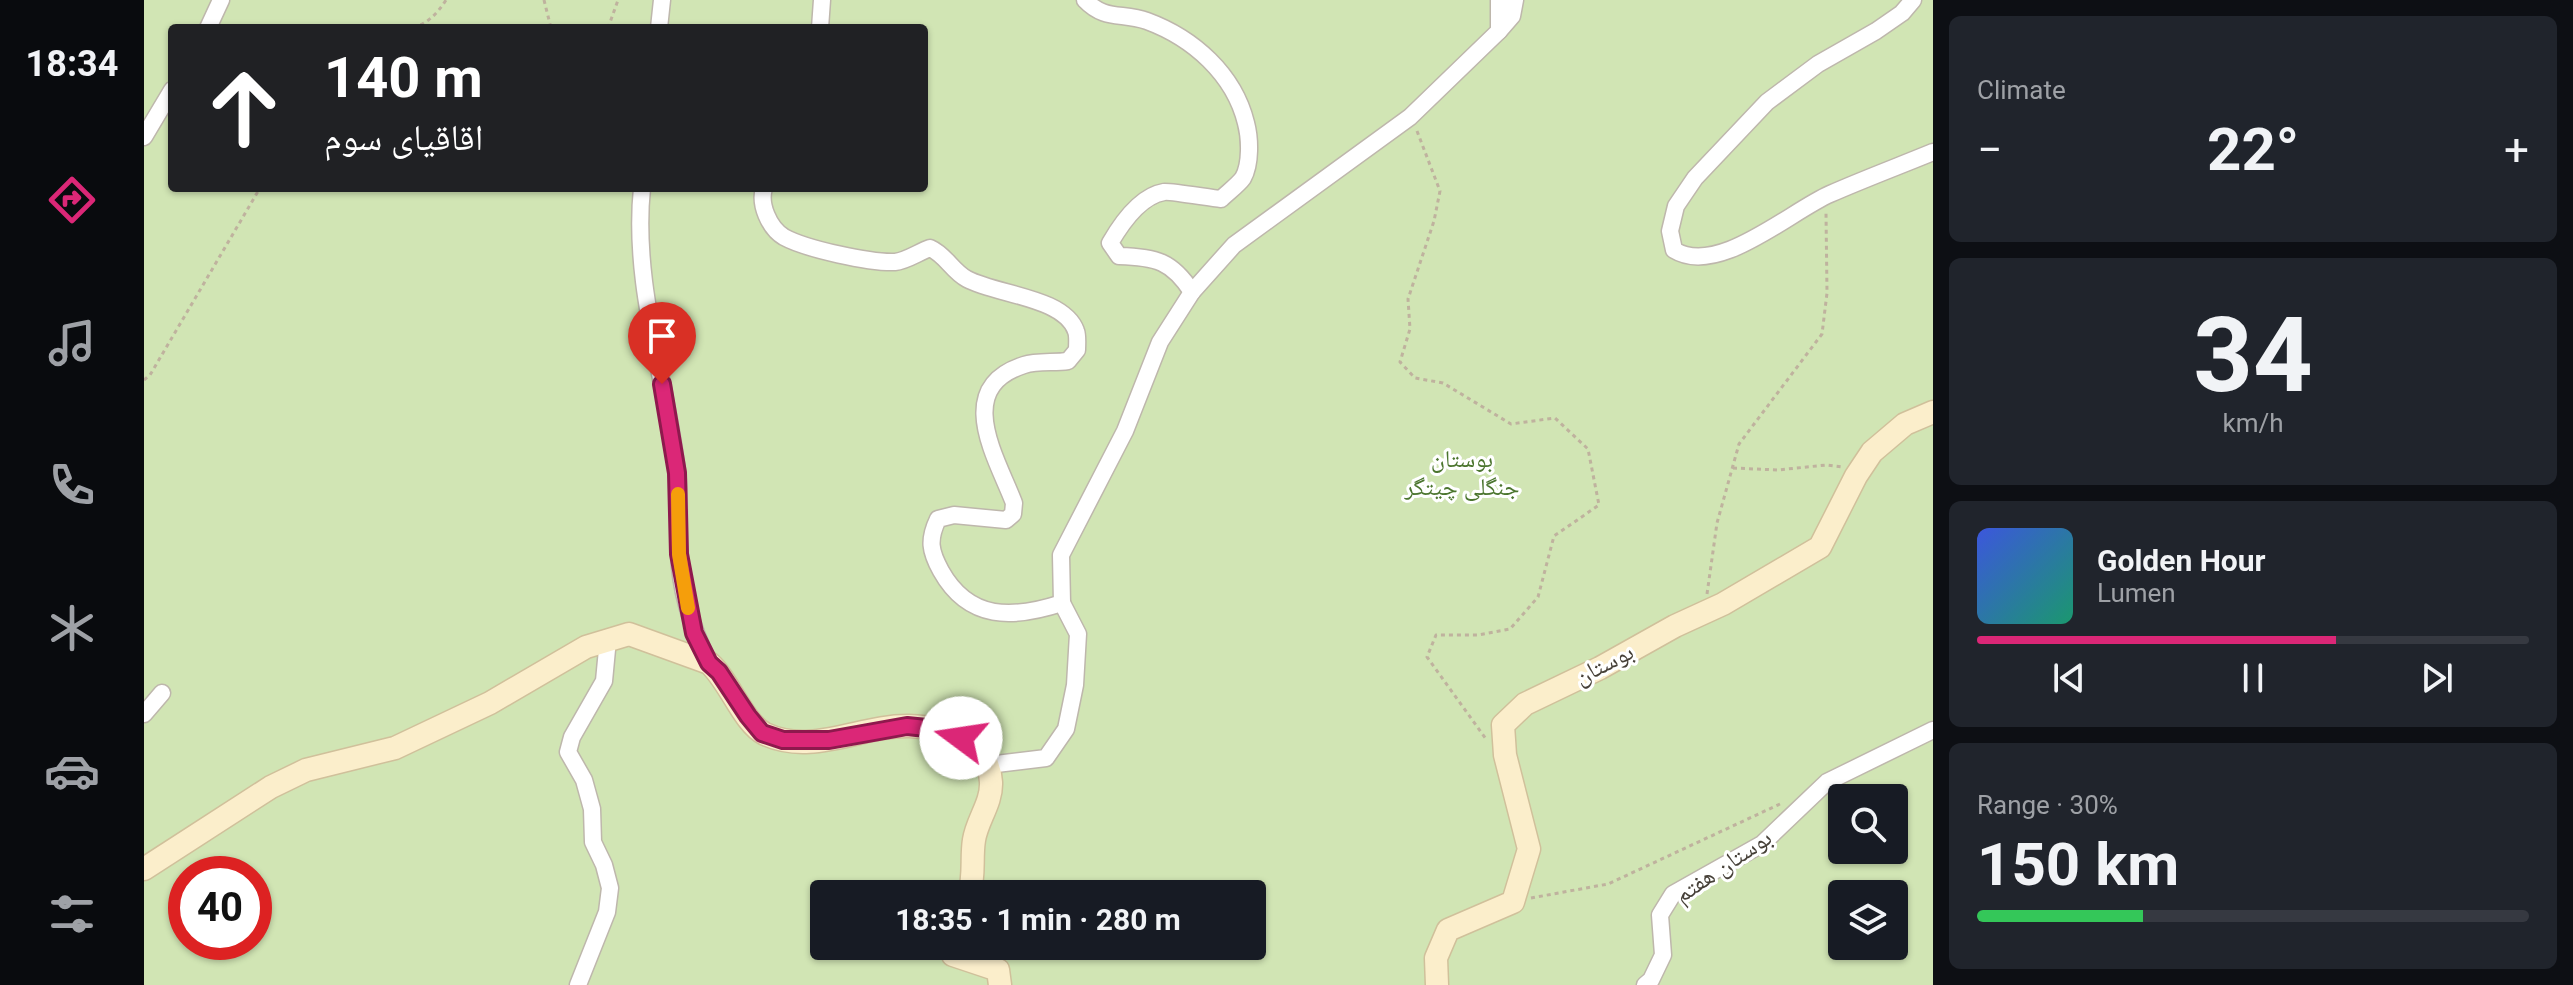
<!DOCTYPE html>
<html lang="en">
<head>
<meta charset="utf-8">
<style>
  body { margin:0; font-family:Roboto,"Noto Naskh Arabic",sans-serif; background:#20242c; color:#f1f3f6; height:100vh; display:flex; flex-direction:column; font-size:30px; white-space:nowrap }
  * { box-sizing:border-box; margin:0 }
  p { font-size:26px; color:#9ea1a6 }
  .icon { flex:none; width:44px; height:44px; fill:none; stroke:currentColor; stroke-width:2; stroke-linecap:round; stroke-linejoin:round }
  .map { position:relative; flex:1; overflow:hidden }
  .drawer { display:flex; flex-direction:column; gap:16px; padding:16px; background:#0d0f14; width:640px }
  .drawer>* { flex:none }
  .banner { position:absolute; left:24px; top:24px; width:760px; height:168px; border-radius:8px; box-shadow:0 2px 6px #0004; background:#202124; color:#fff; overflow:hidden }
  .tools { position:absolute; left:1684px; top:784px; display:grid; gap:16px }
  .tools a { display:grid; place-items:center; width:80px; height:80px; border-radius:8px; background:#171b24; box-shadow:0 2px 6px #0004; font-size:40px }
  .speed { position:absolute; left:24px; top:856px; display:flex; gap:16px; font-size:40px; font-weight:700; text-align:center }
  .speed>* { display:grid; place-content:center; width:104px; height:104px; border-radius:50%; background:#171b24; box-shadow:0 2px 6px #0004; line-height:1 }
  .speed .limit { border:12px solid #d22; background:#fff; color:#111 }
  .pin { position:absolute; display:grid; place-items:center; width:68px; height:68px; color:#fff; margin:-82px -34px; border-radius:50% 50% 50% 0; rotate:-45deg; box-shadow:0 0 8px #0007 }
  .pin .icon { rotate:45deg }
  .me { position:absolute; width:88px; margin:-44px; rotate:284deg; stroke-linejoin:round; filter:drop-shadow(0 0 6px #0008) }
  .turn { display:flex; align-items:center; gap:28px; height:168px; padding:0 24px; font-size:36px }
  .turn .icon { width:104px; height:104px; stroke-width:2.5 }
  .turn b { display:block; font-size:56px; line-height:68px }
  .big { font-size:60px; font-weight:700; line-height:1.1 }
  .drawer .card { flex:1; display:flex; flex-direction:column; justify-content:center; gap:12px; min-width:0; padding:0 28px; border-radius:12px; background:#20242c }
  .drawer .dial { align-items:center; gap:0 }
  .dial b { font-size:104px; line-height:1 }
  .song { display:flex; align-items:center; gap:24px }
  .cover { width:96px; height:96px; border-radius:12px; background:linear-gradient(135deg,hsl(230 70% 55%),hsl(160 70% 35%)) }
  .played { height:8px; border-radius:4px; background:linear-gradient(90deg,#db2777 65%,#363941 65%) }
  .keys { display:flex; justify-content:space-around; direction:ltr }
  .heat { display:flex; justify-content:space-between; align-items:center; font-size:44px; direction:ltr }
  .charge { height:12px; border-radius:6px; background:linear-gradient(90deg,#34c759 30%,#363941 0) }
  .trip { position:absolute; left:666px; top:880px; width:456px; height:80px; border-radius:8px; background:#171b24; box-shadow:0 2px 6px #0004; font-weight:700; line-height:80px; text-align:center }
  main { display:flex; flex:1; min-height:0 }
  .tab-bar { display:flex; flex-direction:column; width:144px; justify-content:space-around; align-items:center; background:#090b0e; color:#9ea1a6 }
  .tab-bar .icon { width:56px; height:56px }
  .tab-bar .selected { color:#db2777 }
  .tab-bar b { font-size:36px; color:#f1f3f6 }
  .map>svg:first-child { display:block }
</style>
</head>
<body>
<main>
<nav class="tab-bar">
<b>18:34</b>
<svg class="icon selected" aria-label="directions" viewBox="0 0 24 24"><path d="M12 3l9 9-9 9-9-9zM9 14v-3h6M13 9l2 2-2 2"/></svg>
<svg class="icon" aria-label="music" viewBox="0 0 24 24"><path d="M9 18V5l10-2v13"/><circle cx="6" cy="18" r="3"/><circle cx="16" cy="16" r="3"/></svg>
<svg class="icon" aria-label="phone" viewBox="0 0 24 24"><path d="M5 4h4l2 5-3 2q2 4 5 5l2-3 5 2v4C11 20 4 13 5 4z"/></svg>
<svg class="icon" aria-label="climate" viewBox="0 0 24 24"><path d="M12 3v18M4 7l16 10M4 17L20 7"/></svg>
<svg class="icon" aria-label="car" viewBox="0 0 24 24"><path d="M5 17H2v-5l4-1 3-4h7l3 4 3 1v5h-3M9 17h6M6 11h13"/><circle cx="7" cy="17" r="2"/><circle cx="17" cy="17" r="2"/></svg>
<svg class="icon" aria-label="filters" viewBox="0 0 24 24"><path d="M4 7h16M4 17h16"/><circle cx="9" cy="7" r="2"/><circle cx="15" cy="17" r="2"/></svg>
</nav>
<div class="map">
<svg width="1789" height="985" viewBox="0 0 1789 985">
  <rect width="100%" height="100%" fill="#f3f0e9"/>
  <path fill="#d1e5b4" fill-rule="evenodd" d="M 0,0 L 1789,0 L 1789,985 L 0,985 ZM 28,28 L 780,28 L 780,188 L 28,188 ZM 1698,798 L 1750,798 L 1750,850 L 1698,850 ZM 42,874 L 110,874 L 110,942 L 42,942 ZM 680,894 L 1108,894 L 1108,946 L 680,946 ZM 1698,894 L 1750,894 L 1750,946 L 1698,946 Z"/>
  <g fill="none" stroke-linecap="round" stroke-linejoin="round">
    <defs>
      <g id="street">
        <path d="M 941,0 C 961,21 978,12 1003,21 C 1049,38 1090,74 1102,123 C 1106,138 1107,164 1099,178 C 1094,185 1083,193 1077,199 C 1066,198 1026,191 1020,192 C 996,196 977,224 966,243 L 975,256 C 1012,257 1028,261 1048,292"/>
        <path d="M 1769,0 L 1758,13 L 1732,31 L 1674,64 L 1623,102 L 1551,178 L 1532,206 L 1526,231 L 1530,250 C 1574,277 1645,212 1686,194 C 1720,179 1755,166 1789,152"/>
        <path d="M 64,28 L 77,0"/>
        <path d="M 515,28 L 518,0"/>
        <path d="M 676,28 L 678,0"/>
        <path d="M 1355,31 L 1368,16 L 1371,0"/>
        <path d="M 0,137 L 28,90"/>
        <path d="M 498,188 C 488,283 522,378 533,472 C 536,499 534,525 535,552 C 536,591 548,628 565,663"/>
        <path d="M 620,188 C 615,204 625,228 640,237 C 662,249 726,263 751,262 C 762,261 775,252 786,248 C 802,255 808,271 823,279 C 853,295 920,297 932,331 C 934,336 933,344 933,350 L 924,361 C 910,363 893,361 880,365 C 808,388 853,458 870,503 L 869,514 L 862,520 L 810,515 L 794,519 C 784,540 786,551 797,571 C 825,621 869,619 918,603 L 934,634 L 931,685 L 922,729 L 902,758 L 844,765"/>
        <path d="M 918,603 L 917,555 L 981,431 L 1016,342 L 1048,292 L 1090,245 L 1266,117 L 1355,31 L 1355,0"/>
        <path d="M 0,714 L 18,693"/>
        <path d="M 434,985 L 463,912 L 466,888 L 460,865 L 449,842 L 448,809 L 440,780 L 424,752 L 428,737 L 460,681 L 464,639"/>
        <path d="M 1501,985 L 1507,980 L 1519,955 L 1516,915 L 1529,894 L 1618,844 L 1683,782 L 1789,730"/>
      </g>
      <g id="secondary">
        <path d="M 0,869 L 127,787 L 162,770 L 251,748 L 346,703 L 442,647 L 485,634 L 565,663 C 585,680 599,723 621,734 C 668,756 717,725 765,726 C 799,727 845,741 847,782 C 848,803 833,820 830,840 C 827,858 831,876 825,894"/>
        <path d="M 806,946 L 809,955 L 854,970 L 856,985"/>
        <path d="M 1293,985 L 1292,958 L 1304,930 L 1369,902 L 1385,849 L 1361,755 L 1359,725 L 1381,704 L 1456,668 L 1531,626 L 1579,604 L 1676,547 L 1712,476 L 1728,452 L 1761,424 L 1789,412"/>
      </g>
    </defs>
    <use href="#street" stroke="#beb7ac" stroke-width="19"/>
    <use href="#secondary" stroke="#d0c09b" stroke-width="25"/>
    <g stroke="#bfb29e" stroke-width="3" stroke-dasharray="4 4" stroke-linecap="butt">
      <path d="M 400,0 L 407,28"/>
      <path d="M 269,28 C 284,23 293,14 302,0"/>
      <path d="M 464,28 L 474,0"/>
      <path d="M 1273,131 L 1296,191 L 1290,221 L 1264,299 L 1266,329 L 1256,362 L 1271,378 L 1299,383 L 1367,424 L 1411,418 L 1444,449 L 1455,505 L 1410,536 L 1394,597 L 1366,629 L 1334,635 L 1292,635 L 1283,657 L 1342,739"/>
      <path d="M 0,380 L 6,375 L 116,188"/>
      <path d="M 1589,468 L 1634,470 L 1682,465 L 1698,467"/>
      <path d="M 1563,594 L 1573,523 L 1595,444 L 1678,334 L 1683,293 L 1682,213"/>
      <path d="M 1387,898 L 1464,884 L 1636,804"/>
    </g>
    <use href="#street" stroke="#fff" stroke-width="16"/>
    <use href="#secondary" stroke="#fbeecb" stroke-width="22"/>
  </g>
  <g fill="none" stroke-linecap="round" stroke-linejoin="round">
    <defs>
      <path id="route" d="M 518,384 L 533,473 L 535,554 L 550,633 L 565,663 L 575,672 L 604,716 L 618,733 L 639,740 L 685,740 L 763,726 L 792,729 L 817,738"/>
    </defs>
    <use href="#route" stroke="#8e194d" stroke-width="20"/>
    <use href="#route" stroke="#db2777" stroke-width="14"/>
    <path stroke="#f59e0b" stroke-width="14" d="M 534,494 L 535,554 L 544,608"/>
  </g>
  <g text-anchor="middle" stroke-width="6" stroke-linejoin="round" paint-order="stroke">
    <g font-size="24" fill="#4b752e" stroke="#fff">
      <text x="1318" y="467">بوستان<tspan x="1318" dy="28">جنگلی چیتگر</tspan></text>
    </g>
    <g font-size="24" fill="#464038" stroke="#fff">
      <text transform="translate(1460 664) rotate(-27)" y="8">بوستان</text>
      <text transform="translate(1579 866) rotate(-34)" y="8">بوستان هفتم</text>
    </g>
  </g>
</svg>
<div class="tools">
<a><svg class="icon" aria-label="search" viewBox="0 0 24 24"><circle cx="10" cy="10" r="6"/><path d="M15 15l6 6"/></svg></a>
<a><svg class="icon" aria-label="layers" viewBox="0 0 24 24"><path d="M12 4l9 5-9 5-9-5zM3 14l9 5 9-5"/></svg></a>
</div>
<div class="speed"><div class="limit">40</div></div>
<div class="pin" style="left:518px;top:384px;background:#d93025"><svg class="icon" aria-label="arrive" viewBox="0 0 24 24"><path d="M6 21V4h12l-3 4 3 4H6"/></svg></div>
<svg class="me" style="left:817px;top:738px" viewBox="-20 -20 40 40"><circle r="19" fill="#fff"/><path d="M0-13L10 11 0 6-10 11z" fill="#db2777"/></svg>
<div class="trip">18:35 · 1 min · 280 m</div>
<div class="banner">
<div class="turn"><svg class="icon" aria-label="ahead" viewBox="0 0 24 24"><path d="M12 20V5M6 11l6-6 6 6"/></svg><div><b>140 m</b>اقاقیای سوم</div></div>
</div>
</div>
<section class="drawer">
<div class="card"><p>Climate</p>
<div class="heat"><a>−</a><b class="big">22°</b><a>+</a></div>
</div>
<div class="card dial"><b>34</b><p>km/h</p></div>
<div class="card">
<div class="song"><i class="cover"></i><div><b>Golden Hour</b><p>Lumen</p></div></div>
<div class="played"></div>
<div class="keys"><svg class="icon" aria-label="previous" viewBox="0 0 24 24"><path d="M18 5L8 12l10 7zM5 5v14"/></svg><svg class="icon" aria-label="pause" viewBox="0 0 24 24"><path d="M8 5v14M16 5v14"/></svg><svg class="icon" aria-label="next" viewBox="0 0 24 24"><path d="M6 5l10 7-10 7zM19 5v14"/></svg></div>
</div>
<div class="card"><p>Range · 30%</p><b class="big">150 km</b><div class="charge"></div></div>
</section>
</main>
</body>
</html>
